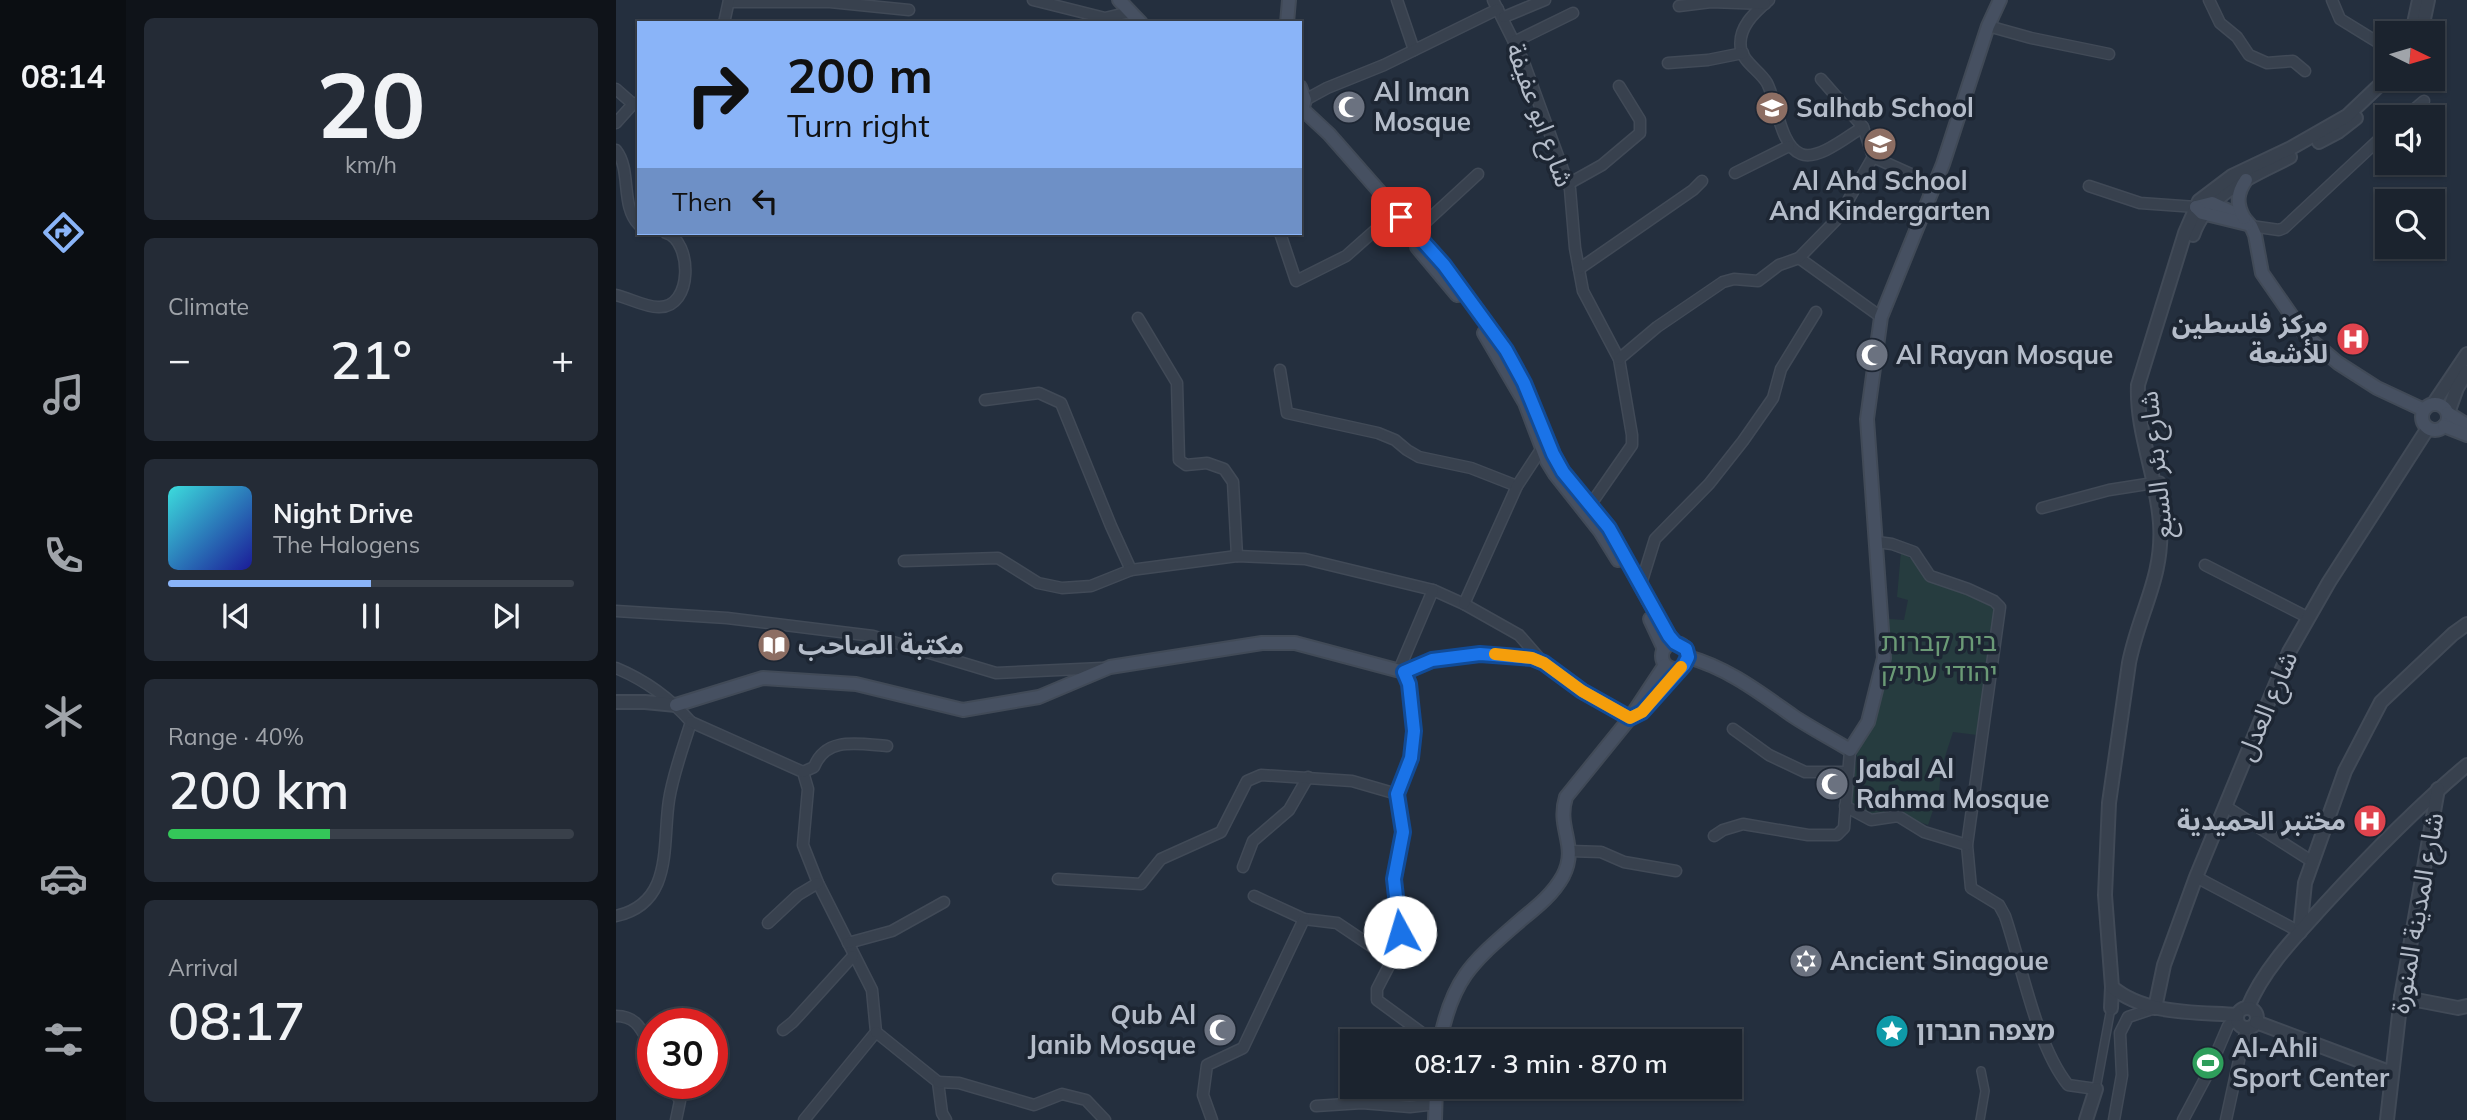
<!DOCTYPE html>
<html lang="en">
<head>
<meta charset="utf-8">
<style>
  body { margin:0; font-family:Mulish,"Noto Sans Arabic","Noto Sans Hebrew",sans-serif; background:#242b36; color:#f1f3f6; height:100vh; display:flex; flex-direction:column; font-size:26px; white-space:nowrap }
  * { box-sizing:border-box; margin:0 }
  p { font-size:23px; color:#a0a4aa }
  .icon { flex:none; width:38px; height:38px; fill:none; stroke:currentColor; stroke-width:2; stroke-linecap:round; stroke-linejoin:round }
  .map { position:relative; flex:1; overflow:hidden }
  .drawer { display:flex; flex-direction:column; gap:18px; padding:18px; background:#0f1319; width:490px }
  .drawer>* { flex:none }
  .guide { position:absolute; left:21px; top:21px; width:665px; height:214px; border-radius:0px; box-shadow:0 2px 5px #0004,0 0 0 2px #39404a; background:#8ab4f8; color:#111; overflow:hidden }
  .needle { width:46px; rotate:95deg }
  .buttons { position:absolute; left:1759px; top:21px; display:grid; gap:14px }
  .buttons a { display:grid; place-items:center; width:70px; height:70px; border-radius:0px; background:#1b232e; box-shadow:0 2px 5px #0004,0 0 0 2px #39404a; font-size:35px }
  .speed { position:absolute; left:21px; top:1008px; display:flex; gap:14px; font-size:35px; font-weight:700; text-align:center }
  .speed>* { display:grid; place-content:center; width:91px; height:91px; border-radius:50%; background:#1b232e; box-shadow:0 2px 5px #0004,0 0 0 2px #39404a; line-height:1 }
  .speed .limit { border:10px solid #d22; background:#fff; color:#111 }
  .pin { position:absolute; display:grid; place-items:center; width:60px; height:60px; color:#fff; margin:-30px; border-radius:14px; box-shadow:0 4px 10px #0006 }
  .me { position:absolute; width:77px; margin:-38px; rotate:354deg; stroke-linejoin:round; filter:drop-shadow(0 0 5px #0008) }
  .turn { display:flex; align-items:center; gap:24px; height:147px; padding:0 35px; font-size:32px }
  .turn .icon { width:91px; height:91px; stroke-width:2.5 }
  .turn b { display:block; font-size:49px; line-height:60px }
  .then { display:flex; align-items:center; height:66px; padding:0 35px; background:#0003; gap:14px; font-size:26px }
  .big { font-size:52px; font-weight:600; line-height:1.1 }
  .drawer .widget { flex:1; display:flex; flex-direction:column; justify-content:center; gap:10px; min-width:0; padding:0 24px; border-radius:10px; background:#242b36 }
  .drawer .dial { align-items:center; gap:0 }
  .dial b { font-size:91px; line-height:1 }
  .song { display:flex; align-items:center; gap:21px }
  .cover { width:84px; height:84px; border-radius:10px; background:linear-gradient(135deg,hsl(180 70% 55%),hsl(240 70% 35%)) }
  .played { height:7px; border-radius:4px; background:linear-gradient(90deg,#8ab4f8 50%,#39404a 50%) }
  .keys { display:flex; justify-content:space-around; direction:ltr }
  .heat { display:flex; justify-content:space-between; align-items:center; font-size:38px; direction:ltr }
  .charge { height:10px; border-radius:5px; background:linear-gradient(90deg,#34c759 40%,#39404a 0) }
  .trip { position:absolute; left:724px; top:1029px; width:402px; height:70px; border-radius:0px; background:#1b232e; box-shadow:0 2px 5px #0004,0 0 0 2px #39404a; font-weight:600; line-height:70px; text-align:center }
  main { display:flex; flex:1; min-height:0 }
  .tab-bar { display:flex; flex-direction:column; width:126px; justify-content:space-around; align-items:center; background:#0b0e12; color:#a0a4aa }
  .tab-bar .icon { width:49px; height:49px }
  .tab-bar .current { color:#8ab4f8 }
  .tab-bar b { font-size:32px; color:#f1f3f6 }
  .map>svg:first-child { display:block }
</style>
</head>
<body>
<main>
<nav class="tab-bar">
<b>08:14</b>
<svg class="icon current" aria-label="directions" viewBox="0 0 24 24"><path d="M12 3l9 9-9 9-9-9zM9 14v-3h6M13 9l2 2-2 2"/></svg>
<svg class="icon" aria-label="music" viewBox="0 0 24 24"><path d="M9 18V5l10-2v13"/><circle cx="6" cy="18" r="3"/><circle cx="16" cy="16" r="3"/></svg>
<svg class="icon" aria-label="phone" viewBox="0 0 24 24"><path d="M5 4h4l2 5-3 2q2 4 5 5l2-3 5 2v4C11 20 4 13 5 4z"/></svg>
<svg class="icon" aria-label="climate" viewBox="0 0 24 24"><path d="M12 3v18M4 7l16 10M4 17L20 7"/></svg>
<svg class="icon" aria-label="car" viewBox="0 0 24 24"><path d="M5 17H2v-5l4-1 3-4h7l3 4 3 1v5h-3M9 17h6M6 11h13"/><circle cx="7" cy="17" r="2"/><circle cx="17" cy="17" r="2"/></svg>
<svg class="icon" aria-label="filters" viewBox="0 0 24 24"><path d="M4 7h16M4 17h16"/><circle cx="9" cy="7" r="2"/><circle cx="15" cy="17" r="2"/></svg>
</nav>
<section class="drawer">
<div class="widget dial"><b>20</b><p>km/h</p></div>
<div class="widget"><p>Climate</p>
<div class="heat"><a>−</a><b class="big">21°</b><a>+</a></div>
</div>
<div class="widget">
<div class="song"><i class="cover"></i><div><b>Night Drive</b><p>The Halogens</p></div></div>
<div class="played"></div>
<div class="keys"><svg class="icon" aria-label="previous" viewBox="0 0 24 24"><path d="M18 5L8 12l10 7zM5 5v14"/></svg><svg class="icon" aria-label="pause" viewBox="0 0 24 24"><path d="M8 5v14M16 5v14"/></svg><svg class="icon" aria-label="next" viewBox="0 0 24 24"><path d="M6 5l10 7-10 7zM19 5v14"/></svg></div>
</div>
<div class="widget"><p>Range · 40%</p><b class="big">200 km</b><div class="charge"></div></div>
<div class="widget"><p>Arrival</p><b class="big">08:17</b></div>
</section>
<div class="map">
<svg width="1851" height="1120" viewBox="0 0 1851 1120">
  <rect width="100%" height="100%" fill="#242f3e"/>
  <path fill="#263c3f" d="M 1285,551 L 1298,561 L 1310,579 L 1365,597 L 1378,609 L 1379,624 L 1361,735 L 1337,732 L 1325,769 L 1323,792 L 1312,825 L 1275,812 L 1256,816 L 1234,802 L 1242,748 L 1258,718 L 1272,669 L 1273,619 L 1288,620 L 1292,600 L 1281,597 Z"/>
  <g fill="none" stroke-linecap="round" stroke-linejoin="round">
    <defs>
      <g id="pedestrian">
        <path d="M 1480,1089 L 1495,1008"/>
        <path d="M 1364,1120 L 1369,1091 L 1365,1071"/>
      </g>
      <g id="minor">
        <path d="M 417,0 L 489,18 L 514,12"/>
        <path d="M 781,0 L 798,50"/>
        <path d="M 877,0 L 907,60 L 954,189 L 959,248 L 967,291 L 1003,359 L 1016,435 L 1016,445 L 975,504"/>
        <path d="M 1153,0 C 1139,12 1121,28 1125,49 C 1127,62 1144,71 1151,83 C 1161,102 1164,146 1185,154 C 1202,161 1232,136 1247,127"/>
        <path d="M 1593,0 L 1604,23 L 1621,37 L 1633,55 L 1651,63 L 1677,61 L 1689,71"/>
        <path d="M 1716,0 L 1724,19 L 1771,48"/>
        <path d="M 113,2 L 214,2 L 293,10"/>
        <path d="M 1063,6 L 1095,2 L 1149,4"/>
        <path d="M 888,17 L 929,0"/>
        <path d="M 108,23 L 113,0"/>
        <path d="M 1372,26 L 1415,38 L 1493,54"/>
        <path d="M 898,42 L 957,13"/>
        <path d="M 1052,63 L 1092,60 L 1127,53"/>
        <path d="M 1205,79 L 1247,127 L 1257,157 L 1317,184"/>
        <path d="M 0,89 L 17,104"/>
        <path d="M 689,100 L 711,88 L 768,65 L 882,9"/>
        <path d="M 1789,117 L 1808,101"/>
        <path d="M 0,123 L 17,104 L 23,102"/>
        <path d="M 0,150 C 16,170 4,206 23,225"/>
        <path d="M 1119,173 L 1173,146"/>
        <path d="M 952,184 L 986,165 L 1024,133 L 1024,120 L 1003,86"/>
        <path d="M 1473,186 L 1524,203 L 1580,207"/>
        <path d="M 1635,226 L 1663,230 L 1668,228 L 1771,132"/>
        <path d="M 799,232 L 862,174"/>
        <path d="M 664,233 L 680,281 L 730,256 L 774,217"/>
        <path d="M 1183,258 L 1265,317"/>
        <path d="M 963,269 L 1077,190 L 1086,181"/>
        <path d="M 0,295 C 13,298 29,307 42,307 C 78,309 76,240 50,233"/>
        <path d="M 522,318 L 561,383 L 563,460 L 570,465 L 591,463 L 608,469 L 617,482 L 621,556"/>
        <path d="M 1003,359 L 1041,327 L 1107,282 L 1118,279 L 1142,281 L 1163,265 L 1183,258 L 1222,218 L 1257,157"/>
        <path d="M 664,370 L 671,413 L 762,433 L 779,440 L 791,450 L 803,457 L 855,468 L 901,486"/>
        <path d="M 369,400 L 423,393 L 445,403 L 495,526 L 515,570"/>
        <path d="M 1426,508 L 1493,490 L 1544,482"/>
        <path d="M 1261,542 L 1276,544 L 1298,552 L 1314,576 L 1352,589 L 1378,601 L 1384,607 L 1351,845 L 1355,888 L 1383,905 L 1389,916 C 1406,966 1420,1045 1452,1085 L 1480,1089"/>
        <path d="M 288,561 L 382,558 L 422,583 L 446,588 L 475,586 L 515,570 L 621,556 L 689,559 L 817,590 L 848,604 L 903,635 L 925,660"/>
        <path d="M 1589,565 L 1693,618"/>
        <path d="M 1025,584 L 1039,539 L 1093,484 L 1127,441 L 1157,398 L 1165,369 L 1200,312"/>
        <path d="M 848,604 L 901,486 L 926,448"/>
        <path d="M 0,611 L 111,618 L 257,636 L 380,673 L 486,668"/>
        <path d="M 0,668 C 29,680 54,698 75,722 C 67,748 57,774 53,800 C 46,845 58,903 0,916"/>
        <path d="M 783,670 L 817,590"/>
        <path d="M 788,672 L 793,684 L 798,731 L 795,758 L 781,794 L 787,832 L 778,879 L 784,932 L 776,960 L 761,989 L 761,1000 L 817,1041"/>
        <path d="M 75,722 L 187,772 L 192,789 L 187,845 L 202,883 L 256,990 L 260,1032 L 188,1120"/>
        <path d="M 1117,729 L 1153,755 L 1189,772 L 1232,772"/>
        <path d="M 187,772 L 198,767 C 210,736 243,744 271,746"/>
        <path d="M 1229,806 L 1255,820 L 1282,816 L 1308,832 L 1351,845"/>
        <path d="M 1609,806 L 1697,862"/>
        <path d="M 1098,836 L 1107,830 L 1127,824 L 1192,835 L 1221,835 L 1228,828 L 1234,750"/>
        <path d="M 954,851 L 985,852 L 1008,862 L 1060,871"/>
        <path d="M 627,867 L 637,841 L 673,810 L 692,777"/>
        <path d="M 1580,877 L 1684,932"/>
        <path d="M 442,879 L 525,884 L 545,859 L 605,832 L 631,781 L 645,775 L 736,781 L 781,794"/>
        <path d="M 638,896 L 688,919 L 721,923 L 776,960"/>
        <path d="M 152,923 L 182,895 L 202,883"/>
        <path d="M 232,943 L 276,931 L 328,902"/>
        <path d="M 0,1016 C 23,1016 26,1033 37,1050"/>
        <path d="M 167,1030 L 177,1022 L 237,956"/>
        <path d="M 260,1032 L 322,1082 L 326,1113 L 330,1120"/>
        <path d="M 322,1082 L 343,1083 L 418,1105 L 446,1094 L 470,1100 L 489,1120"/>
        <path d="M 55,1083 L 64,1101 L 60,1120"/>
        <path d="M 700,1106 L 746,1103 L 794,1107 L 820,1104"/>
        <path d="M 596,1120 L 587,1095 L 591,1065 L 627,1048 L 688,919"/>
        <path d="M 1498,1120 L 1506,1075 L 1504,1033 L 1512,1017 L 1539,1008"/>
        <path d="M 1567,1120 L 1591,1075 L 1612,1026 L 1620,1018"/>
        <path d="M 1610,1120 L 1630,1028"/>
      </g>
      <g id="tertiary">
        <path d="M 1796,33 L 1803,0"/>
        <path d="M 1805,33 L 1812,0"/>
        <path d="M 1703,142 L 1722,132 L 1740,118"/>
        <path d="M 1577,235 C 1592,192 1637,176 1674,157"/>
        <path d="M 1818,403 L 1851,354"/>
        <path d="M 1832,413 L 1841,388 L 1851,372"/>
        <path d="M 0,702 L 29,702 L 60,705"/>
        <path d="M 1684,932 L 1689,883 L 1729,771 L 1765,702 L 1837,634 L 1851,624"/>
        <path d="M 1785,997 L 1842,1008 L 1851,1006"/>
        <path d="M 1632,1007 C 1648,968 1681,935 1709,904 C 1754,855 1800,808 1851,765"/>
        <circle cx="1631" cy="1018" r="10"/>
        <path d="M 1495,1008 L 1496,987"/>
        <path d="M 1539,1008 L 1548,965 L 1580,877 L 1673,652 L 1713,582 L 1812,428"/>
        <path d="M 1621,1015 C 1580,1012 1529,1015 1496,987 L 1489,895 L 1493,803 L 1513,663 C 1523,612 1548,577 1544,523 C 1541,476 1520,432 1522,385 L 1569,233 L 1583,201 L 1616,176 L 1675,148 L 1731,116 L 1771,78"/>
        <path d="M 1640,1022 L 1776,1073"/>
        <path d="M 1470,1120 L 1480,1089"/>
        <path d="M 1771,1120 L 1785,997 L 1822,789"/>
      </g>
      <g id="secondary">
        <path d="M 503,0 L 525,23"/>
        <path d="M 671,23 L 673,0"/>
        <path d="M 684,87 L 689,100 L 685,113"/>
        <path d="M 684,107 L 713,134 L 828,265 L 871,323 L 908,383 L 937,454 L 947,472 L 993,528 L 1047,627 L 1059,643"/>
        <path d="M 1580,207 L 1596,203 L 1628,218 L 1635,226 L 1639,235 L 1646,273 L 1689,335 L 1722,363 L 1761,388 L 1808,410"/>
        <path d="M 1580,207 L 1586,213 L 1631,224"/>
        <path d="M 1628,218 C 1620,204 1621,193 1630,180"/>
        <path d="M 801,247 L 841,295"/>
        <path d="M 868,333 L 909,403 L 931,461 L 939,474 L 984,531 L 1002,560"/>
        <circle cx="1819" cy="417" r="13"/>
        <path d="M 1832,413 L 1851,425"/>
        <path d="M 1828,426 L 1851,435"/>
        <path d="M 1034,619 L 1048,649"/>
        <circle cx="1059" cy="656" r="13"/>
        <path d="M 1072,657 C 1112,668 1144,693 1177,716 C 1195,728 1216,739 1234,750 L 1252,722 L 1268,658 L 1251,419 L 1265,317 L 1327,164 L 1372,26 L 1384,0"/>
        <path d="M 60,705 L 147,678 L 240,684 L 347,710 L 423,697 L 494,667 L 646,643 L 679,643 L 788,672 L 816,660 L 864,654 L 917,658 L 928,663 L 966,691 L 1014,718"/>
        <path d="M 1017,716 L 1025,712 L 1065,668"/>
        <path d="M 824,1041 C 837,976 858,961 906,919 C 922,906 937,894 947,876 C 963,845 940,829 950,797 L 1014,718 L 1049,665"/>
        <path d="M 819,1120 L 820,1087"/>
      </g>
    </defs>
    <use href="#pedestrian" stroke="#414a57" stroke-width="10"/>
    <use href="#minor" stroke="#414a57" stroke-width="13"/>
    <use href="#tertiary" stroke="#414a57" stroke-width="16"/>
    <use href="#secondary" stroke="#414a57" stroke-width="16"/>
    <use href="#pedestrian" stroke="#38414e" stroke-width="7"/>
    <use href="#minor" stroke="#38414e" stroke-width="10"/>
    <use href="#tertiary" stroke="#38414e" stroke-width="12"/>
    <use href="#secondary" stroke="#465061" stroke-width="12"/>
  </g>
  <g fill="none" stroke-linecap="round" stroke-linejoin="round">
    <defs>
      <path id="route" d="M 784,932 L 778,879 L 787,832 L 781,794 L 795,758 L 798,731 L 793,684 L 788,672 L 816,660 L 864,654 L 916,658 L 928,663 L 966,691 L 1014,718 L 1026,712 L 1068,665 L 1072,657 L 1070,649 L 1059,643 L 1053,636 L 993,528 L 947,472 L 937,454 L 908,383 L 890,350 L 828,265 L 785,217"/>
    </defs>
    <use href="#route" stroke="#114b97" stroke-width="18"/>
    <use href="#route" stroke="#1a73e8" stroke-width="12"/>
    <path stroke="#f59e0b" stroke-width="12" d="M 879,654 L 916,658 L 928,663 L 966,691 L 1014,718 L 1026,712 L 1065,667"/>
  </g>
  <defs>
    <symbol id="mosque-disc" viewBox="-11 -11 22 22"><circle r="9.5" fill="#6b7280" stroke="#1d2633"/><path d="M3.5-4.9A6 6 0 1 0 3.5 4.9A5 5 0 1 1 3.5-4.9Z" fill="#fff"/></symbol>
    <symbol id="school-disc" viewBox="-11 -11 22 22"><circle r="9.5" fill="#8d6e63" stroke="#1d2633"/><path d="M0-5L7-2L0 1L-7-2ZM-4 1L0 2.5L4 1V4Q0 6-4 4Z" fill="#fff"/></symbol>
    <symbol id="hospital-disc" viewBox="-11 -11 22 22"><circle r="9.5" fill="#e0444e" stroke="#1d2633"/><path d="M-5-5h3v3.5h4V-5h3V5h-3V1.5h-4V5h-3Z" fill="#fff"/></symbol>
    <symbol id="library-disc" viewBox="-11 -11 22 22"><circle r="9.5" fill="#8d6e63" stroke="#1d2633"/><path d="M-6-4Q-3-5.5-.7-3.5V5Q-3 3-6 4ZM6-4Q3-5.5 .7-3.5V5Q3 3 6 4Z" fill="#fff"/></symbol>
    <symbol id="synagogue-disc" viewBox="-11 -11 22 22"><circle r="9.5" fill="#6b7280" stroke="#1d2633"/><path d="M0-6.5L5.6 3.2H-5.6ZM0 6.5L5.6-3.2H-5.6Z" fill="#fff"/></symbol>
    <symbol id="sight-disc" viewBox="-11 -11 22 22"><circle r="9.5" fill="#0f9aa8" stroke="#1d2633"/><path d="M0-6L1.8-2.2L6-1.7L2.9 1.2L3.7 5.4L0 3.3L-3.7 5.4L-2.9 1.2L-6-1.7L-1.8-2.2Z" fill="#fff"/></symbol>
    <symbol id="stadium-disc" viewBox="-11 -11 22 22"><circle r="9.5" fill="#2e9e5b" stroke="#1d2633"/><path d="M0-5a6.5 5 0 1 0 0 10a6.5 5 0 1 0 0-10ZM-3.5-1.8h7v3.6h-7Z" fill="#fff"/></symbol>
  </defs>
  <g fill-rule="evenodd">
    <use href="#mosque-disc" x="714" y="88" width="38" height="38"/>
    <use href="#school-disc" x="1137" y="89" width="38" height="38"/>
    <use href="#school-disc" x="1245" y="125" width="38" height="38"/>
    <use href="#hospital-disc" x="1718" y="320" width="38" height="38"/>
    <use href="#mosque-disc" x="1237" y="336" width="38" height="38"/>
    <use href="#library-disc" x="139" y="626" width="38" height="38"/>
    <use href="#mosque-disc" x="1197" y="765" width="38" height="38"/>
    <use href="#hospital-disc" x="1735" y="802" width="38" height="38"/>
    <use href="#synagogue-disc" x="1171" y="942" width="38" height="38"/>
    <use href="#mosque-disc" x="585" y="1011" width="38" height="38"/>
    <use href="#sight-disc" x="1257" y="1012" width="38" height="38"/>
    <use href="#stadium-disc" x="1573" y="1044" width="38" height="38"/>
  </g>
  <g text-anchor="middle" stroke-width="7" stroke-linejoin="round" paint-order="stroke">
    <g font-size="26" font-weight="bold" fill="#b4bcc9" stroke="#1d2633" text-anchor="start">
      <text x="758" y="101">Al Iman<tspan x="758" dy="30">Mosque</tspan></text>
      <text x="1180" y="117">Salhab School</text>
      <text x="1264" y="190" text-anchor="middle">Al Ahd School<tspan x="1264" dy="30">And Kindergarten</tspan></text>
      <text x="1712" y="333" text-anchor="end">مركز فلسطين<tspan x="1712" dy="30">للأشعة</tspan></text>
      <text x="1280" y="364">Al Rayan Mosque</text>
      <text x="182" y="654">مكتبة الصاحب</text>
      <text x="1240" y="778">Jabal Al<tspan x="1240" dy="30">Rahma Mosque</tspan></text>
      <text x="1730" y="830" text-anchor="end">مختبر الحميدية</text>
      <text x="1214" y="970">Ancient Sinagoue</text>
      <text x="580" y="1024" text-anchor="end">Qub Al<tspan x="580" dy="30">Janib Mosque</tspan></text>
      <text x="1300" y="1040">מצפה חברון</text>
      <text x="1616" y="1057">Al-Ahli<tspan x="1616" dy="30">Sport Center</tspan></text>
    </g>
    <g font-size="26" fill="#b4bcc9" stroke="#1d2633">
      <text transform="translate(924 115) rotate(70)" y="9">شارع ابو عفيفة</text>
      <text transform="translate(1540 465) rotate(-96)" y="9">شارع بئر السبع</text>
      <text transform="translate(1651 706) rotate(-67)" y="9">شارع العدل</text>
      <text transform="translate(1801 913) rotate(-80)" y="9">شارع المدينة المنورة</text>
    </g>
    <g font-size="26" fill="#6b9a76" stroke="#1d2633">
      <text x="1323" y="651">בית קברות<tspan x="1323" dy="30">יהודי עתיק</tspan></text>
    </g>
  </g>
</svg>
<div class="buttons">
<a><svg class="needle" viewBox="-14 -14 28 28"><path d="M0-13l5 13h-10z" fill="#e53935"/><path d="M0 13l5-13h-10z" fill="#a0a4aa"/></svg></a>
<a><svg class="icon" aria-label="sound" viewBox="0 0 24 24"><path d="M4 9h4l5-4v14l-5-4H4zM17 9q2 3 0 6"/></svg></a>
<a><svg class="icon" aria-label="search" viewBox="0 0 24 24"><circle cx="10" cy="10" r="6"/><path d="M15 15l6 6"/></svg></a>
</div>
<div class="speed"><div class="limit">30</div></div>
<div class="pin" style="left:785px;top:217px;background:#d93025"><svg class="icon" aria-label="arrive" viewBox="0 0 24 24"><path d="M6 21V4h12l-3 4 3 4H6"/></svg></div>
<svg class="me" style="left:784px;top:932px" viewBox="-20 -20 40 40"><circle r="19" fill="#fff"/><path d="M0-13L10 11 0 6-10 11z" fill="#1a73e8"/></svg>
<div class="trip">08:17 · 3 min · 870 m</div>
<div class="guide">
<div class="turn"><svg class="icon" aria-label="right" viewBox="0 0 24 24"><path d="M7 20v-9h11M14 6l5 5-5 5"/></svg><div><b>200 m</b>Turn right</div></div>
<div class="then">Then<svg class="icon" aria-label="left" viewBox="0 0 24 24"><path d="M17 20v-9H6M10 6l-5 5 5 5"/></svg></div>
</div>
</div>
</main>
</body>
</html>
